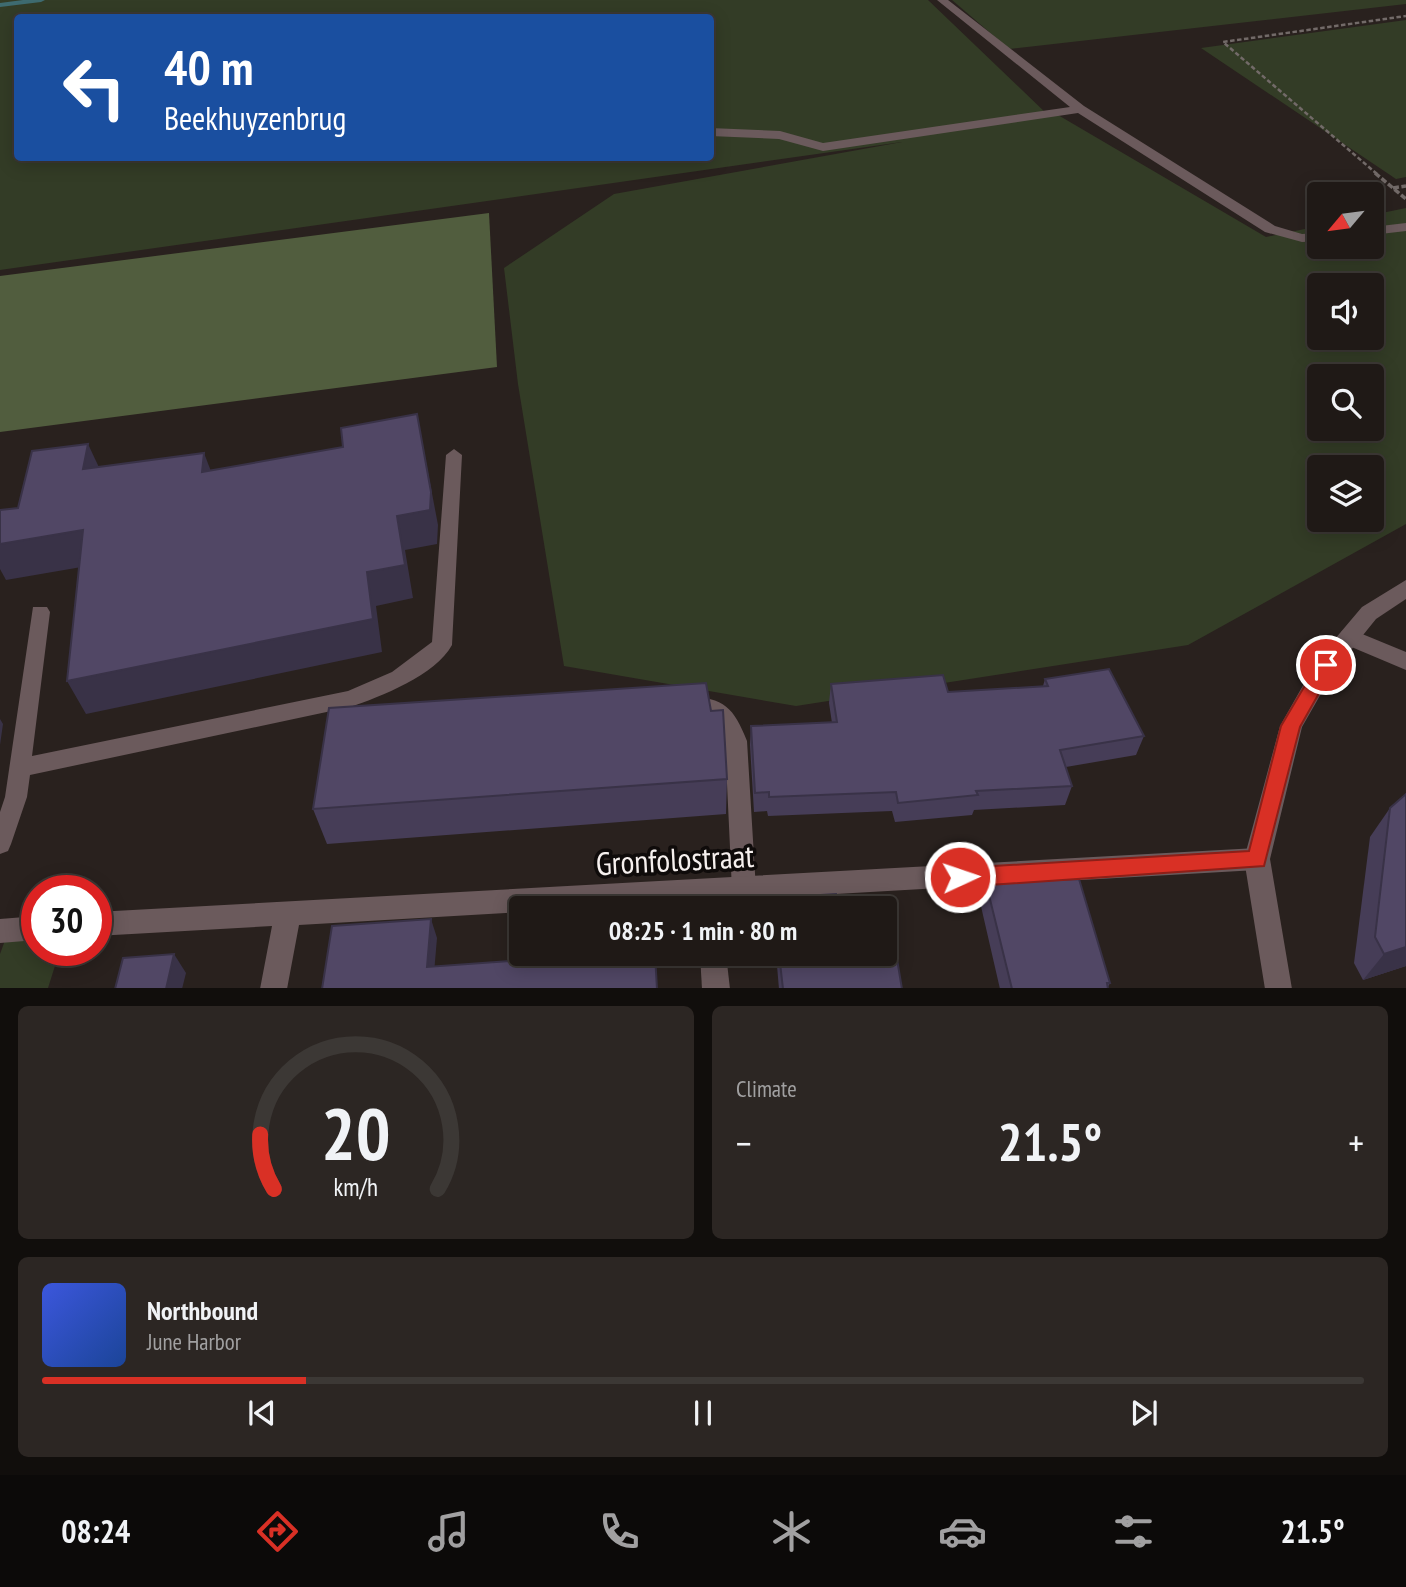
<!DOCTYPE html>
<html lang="en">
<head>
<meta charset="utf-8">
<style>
  body { margin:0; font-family:"PT Sans Narrow",sans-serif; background:#2c2623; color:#f1f3f6; height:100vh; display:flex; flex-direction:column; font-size:26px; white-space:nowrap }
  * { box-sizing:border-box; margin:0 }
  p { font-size:23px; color:#a1a0a1 }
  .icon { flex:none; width:38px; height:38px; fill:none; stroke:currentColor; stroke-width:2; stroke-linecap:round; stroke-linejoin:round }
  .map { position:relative; height:988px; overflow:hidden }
  .sheet { display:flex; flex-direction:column; gap:18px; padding:18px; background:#110e0c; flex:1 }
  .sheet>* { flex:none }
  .guide { position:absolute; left:14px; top:14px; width:700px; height:147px; border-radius:7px; box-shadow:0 4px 18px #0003,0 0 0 2px #3c3835; background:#1a4fa0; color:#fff; overflow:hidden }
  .needle { width:46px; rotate:241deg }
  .controls { position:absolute; left:1307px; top:182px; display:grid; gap:14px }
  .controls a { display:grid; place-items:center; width:77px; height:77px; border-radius:7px; background:#1f1916; box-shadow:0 4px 18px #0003,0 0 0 2px #3c3835; font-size:35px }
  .speed { position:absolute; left:21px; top:875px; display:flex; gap:14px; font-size:35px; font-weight:700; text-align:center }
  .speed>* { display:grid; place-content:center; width:91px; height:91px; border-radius:50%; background:#1f1916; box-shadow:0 4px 18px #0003,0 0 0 2px #3c3835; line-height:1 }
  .speed .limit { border:10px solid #d22; background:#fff; color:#111 }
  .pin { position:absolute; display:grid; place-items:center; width:60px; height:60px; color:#fff; margin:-30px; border:4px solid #fff; border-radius:50%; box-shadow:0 2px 7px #0007 }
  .me { position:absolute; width:77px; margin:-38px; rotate:87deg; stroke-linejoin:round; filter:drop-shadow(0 0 5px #0008) }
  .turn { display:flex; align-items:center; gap:24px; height:147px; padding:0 35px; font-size:32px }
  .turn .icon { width:91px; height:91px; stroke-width:2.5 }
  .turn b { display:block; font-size:49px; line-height:60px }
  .big { font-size:52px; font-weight:600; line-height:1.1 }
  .sheet .card { flex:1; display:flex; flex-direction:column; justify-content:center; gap:10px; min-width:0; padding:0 24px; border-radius:10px; background:#2c2623 }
  .sheet .dial { align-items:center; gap:0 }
  .dial svg { height:182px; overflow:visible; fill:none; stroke:#3c3835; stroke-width:7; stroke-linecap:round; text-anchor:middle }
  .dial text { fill:#f1f3f6; stroke:none }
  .song { display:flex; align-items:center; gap:21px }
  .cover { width:84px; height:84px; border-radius:10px; background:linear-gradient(135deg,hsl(230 70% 55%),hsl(220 70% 35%)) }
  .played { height:7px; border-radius:4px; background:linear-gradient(90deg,#d93025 20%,#3c3835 20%) }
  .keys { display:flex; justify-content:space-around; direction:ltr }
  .heat { display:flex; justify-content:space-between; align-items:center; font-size:38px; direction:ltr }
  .sheet .tiles { flex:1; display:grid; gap:18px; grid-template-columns:1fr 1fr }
  .card:last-child { grid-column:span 2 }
  .trip { position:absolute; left:509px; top:896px; width:388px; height:70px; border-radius:7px; background:#1f1916; box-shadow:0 4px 18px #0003,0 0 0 2px #3c3835; font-weight:600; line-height:70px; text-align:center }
  .tab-bar { display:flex; height:112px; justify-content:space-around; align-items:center; background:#0c0a09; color:#a1a0a1 }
  .tab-bar .icon { width:49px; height:49px }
  .tab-bar .current { color:#d93025 }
  .tab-bar b { font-size:32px; color:#f1f3f6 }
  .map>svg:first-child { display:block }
</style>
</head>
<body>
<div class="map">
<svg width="1406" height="989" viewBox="0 0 1406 989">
  <rect width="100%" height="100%" fill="#29211e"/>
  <g fill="#333c26" fill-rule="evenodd">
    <path d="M 0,0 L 928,0 L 1049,116 L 1058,115 L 1266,237 L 1319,226 L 1320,247 L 1372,247 L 1372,215 L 1406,208 L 1406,524 L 1188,645 L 796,706 L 564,666 L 518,384 L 504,268 L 614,194 L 902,142 L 0,270 ZM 18,18 L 710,18 L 710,158 L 18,158 ZM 1320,285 L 1372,285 L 1372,338 L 1320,338 ZM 1320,376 L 1372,376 L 1372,429 L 1320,429 ZM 1320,467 L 1372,467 L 1372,520 L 1320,520 Z"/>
    <path d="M 952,0 L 1406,0 L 1406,4 L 1009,49 Z"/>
    <path d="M 1406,20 L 1406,177 L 1396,179 L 1201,48 Z"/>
    <path d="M 37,933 L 37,950 L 60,950 L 48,988 L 0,989 L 0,954 L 7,935 Z"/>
  </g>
  <path fill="#515d3e" d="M 489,213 L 497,367 L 0,432 L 0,276 Z"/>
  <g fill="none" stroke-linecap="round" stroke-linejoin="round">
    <path fill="#3e6b70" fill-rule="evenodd" d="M 23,0 L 45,0 L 41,2 L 0,7 L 0,3 Z"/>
    <path stroke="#726a68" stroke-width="2.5" stroke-dasharray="4.5 2.5" stroke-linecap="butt" d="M 1377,174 L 1223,42 L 1406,16"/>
    <g stroke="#726a68" stroke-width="3.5" stroke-dasharray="6 2.5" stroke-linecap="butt">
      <path d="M 1375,173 L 1406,199"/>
      <path d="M 1393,188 L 1406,186"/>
    </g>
    <g fill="#6b5a5c" fill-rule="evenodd">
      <path d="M 937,0 L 948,0 L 1084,106 L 1275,226 L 1302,234 L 1320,233 L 1320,241 L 1302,242 L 1265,232 L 1078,113 L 823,151 L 779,139 L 710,136 L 710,128 L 780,131 L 823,143 L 1070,107 Z"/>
      <path d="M 1406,223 L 1406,231 L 1372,235 L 1372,227 Z"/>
      <path d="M 454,449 L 462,455 L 452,645 C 436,675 380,697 350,707 L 30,775 L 27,797 L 11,844 L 8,851 L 0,854 L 0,812 L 5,797 L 33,607 L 47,607 L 50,612 L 32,756 L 348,691 L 392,672 L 432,642 L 446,455 Z"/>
      <path d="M 688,697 C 724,697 734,708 747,741 L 756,890 L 752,898 L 744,901 L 736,898 L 732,890 L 725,741 L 721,730 L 705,713 L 681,711 L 678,705 L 681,699 Z"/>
    </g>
    <g fill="#6b5a5c" fill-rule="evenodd">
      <path d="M 1350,629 L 1406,652 L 1406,670 L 1342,643 L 1339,637 L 1342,631 Z"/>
      <path d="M 1257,848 L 1266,851 L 1270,859 L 1266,867 L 1257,870 L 589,908 L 522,908 L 522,912 L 299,925 L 287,989 L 260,989 L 272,926 L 96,936 L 96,912 Z"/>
      <path d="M 37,916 L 37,940 L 0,943 L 0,919 Z"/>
      <path d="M 700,954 L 726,954 L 730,989 L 702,989 Z"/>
    </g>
    <path fill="#6b5a5c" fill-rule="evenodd" d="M 1406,580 L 1406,599 L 1376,619 L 1334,671 L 1302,727 L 1270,859 L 1292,989 L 1265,989 L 1244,859 L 1280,726 L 1318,659 L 1362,607 Z"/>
  </g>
  <g fill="#463d57">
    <path d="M 1045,679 L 1144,736 L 1136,755 L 1066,767 L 1072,786 L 1065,805 L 974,810 L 972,815 L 895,822 L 892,811 L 768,816 L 767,811 L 754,812 L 750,745 L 751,726 L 832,723 L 829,703 L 831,684 L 948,692 L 1043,686 Z"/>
    <path d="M 711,711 L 727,779 L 726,814 L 327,844 L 313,809 Z"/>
    <path d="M 1406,794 L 1406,966 L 1363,980 L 1354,963 L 1370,837 L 1390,808 Z"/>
    <path d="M 986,883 L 1110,983 L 1108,987 L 1108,989 L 1000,989 L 980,902 Z"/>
    <path d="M 776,954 L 876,954 L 878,960 L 902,989 L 779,989 Z"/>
  </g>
  <g fill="#393247">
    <path d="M 417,414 L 438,525 L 437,544 L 405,550 L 413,598 L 376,606 L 382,652 L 86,714 L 67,681 L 367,572 L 397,516 Z"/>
    <path d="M 88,444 L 104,478 L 83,469 Z"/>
    <path d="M 204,453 L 217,487 L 202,472 Z"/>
    <path d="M 83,530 L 99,564 L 6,580 L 0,569 L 0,544 Z"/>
    <path d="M 0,719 L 3,724 L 0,745 Z"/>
    <path d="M 431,919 L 437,938 L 433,985 L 427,967 Z"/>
    <path d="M 1406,947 L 1406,966 L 1363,980 L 1384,954 Z"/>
    <path d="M 174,954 L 186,973 L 182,989 L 166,989 Z"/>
  </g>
  <g fill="#514765" stroke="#393247" stroke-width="2">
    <path d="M 417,414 L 431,492 L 430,510 L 397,516 L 405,565 L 367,572 L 373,619 L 67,681 L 83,530 L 0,544 L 0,510 L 18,508 L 32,451 L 88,444 L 83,469 L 204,453 L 202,472 L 343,447 L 341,428 Z"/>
    <path d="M 1109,669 L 1144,736 L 1060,750 L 1072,786 L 976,791 L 978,795 L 898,803 L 896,792 L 769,797 L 769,792 L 755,793 L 751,726 L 837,722 L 831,684 L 943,675 L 948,692 L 1048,686 L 1045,679 Z"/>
    <path d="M 706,683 L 711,711 L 723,710 L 727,779 L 313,809 L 329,708 Z"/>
    <path d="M 1406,794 L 1406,947 L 1384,954 L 1375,937 L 1390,808 Z"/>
    <path d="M 1079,879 L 1110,983 L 1107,983 L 1108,989 L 1012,989 L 986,883 Z"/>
    <path d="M 836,894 L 838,906 L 868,905 L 869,908 L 774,908 L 773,898 Z"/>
    <path d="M 570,898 L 570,908 L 522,908 L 522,954 L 655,954 L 657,989 L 322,989 L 332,926 L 431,919 L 427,967 L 510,961 L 512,901 Z"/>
    <path d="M 174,954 L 166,989 L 115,989 L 123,958 Z"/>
    <path d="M 779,954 L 876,954 L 878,960 L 897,959 L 902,989 L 783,989 Z"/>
  </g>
  <path fill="#d93025" stroke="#8d1f18" stroke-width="2" d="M 1326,657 L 1335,665 L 1300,727 L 1264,866 L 960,887 L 953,884 L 950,877 L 953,871 L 960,868 L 1249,851 L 1281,726 L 1320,660 Z"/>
  <g text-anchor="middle" stroke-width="7" stroke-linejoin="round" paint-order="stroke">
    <g font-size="32" fill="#f6f0ee" stroke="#0f0b0a">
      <text transform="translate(675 860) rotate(-3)" y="11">Gronfolostraat</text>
    </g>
  </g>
</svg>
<div class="controls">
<a><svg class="needle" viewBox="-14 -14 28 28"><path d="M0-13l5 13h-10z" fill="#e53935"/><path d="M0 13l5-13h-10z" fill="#a1a0a1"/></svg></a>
<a><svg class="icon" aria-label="sound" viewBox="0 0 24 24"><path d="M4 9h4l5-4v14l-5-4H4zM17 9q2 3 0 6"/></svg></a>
<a><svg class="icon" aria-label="search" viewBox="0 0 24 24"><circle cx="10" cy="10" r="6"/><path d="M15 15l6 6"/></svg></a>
<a><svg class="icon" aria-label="layers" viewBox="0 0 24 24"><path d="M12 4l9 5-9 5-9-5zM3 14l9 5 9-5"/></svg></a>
</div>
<div class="speed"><div class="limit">30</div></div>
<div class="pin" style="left:1326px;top:665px;background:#d93025"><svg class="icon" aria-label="arrive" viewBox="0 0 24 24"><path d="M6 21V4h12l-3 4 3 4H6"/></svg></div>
<svg class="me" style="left:960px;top:877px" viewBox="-20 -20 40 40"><circle r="17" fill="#d93025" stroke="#fff" stroke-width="3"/><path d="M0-11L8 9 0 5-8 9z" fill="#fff"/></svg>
<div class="trip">08:25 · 1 min · 80 m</div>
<div class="guide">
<div class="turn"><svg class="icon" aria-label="left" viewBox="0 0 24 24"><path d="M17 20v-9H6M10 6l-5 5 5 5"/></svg><div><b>40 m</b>Beekhuyzenbrug</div></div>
</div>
</div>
<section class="sheet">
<div class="tiles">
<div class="card dial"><svg viewBox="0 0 100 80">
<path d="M14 69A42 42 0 1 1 86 69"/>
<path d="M14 69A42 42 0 0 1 8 45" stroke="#d93025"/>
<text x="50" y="56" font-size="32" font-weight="700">20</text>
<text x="50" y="72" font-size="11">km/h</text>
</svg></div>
<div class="card"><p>Climate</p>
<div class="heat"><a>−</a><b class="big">21.5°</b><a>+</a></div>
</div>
<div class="card">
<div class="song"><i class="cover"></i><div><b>Northbound</b><p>June Harbor</p></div></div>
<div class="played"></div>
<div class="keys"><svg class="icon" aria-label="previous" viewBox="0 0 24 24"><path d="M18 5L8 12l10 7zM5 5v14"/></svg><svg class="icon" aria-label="pause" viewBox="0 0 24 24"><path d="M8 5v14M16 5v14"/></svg><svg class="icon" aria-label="next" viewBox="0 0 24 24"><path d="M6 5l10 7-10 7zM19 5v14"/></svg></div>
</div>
</div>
</section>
<nav class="tab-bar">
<b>08:24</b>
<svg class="icon current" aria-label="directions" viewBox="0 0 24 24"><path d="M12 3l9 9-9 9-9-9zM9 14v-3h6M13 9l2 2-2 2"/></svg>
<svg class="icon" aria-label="music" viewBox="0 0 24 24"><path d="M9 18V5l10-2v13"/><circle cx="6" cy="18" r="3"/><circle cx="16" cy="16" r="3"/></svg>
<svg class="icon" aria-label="phone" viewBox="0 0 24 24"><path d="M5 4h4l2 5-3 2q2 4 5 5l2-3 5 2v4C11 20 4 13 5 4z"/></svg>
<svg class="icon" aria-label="climate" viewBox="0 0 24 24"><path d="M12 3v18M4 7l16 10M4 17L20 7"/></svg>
<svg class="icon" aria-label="car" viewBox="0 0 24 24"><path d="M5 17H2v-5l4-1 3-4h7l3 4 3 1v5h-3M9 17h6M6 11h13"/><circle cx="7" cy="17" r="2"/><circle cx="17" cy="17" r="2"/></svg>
<svg class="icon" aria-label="filters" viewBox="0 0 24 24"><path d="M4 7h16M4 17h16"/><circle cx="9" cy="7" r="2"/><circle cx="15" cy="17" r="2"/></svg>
<b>21.5°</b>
</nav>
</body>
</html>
